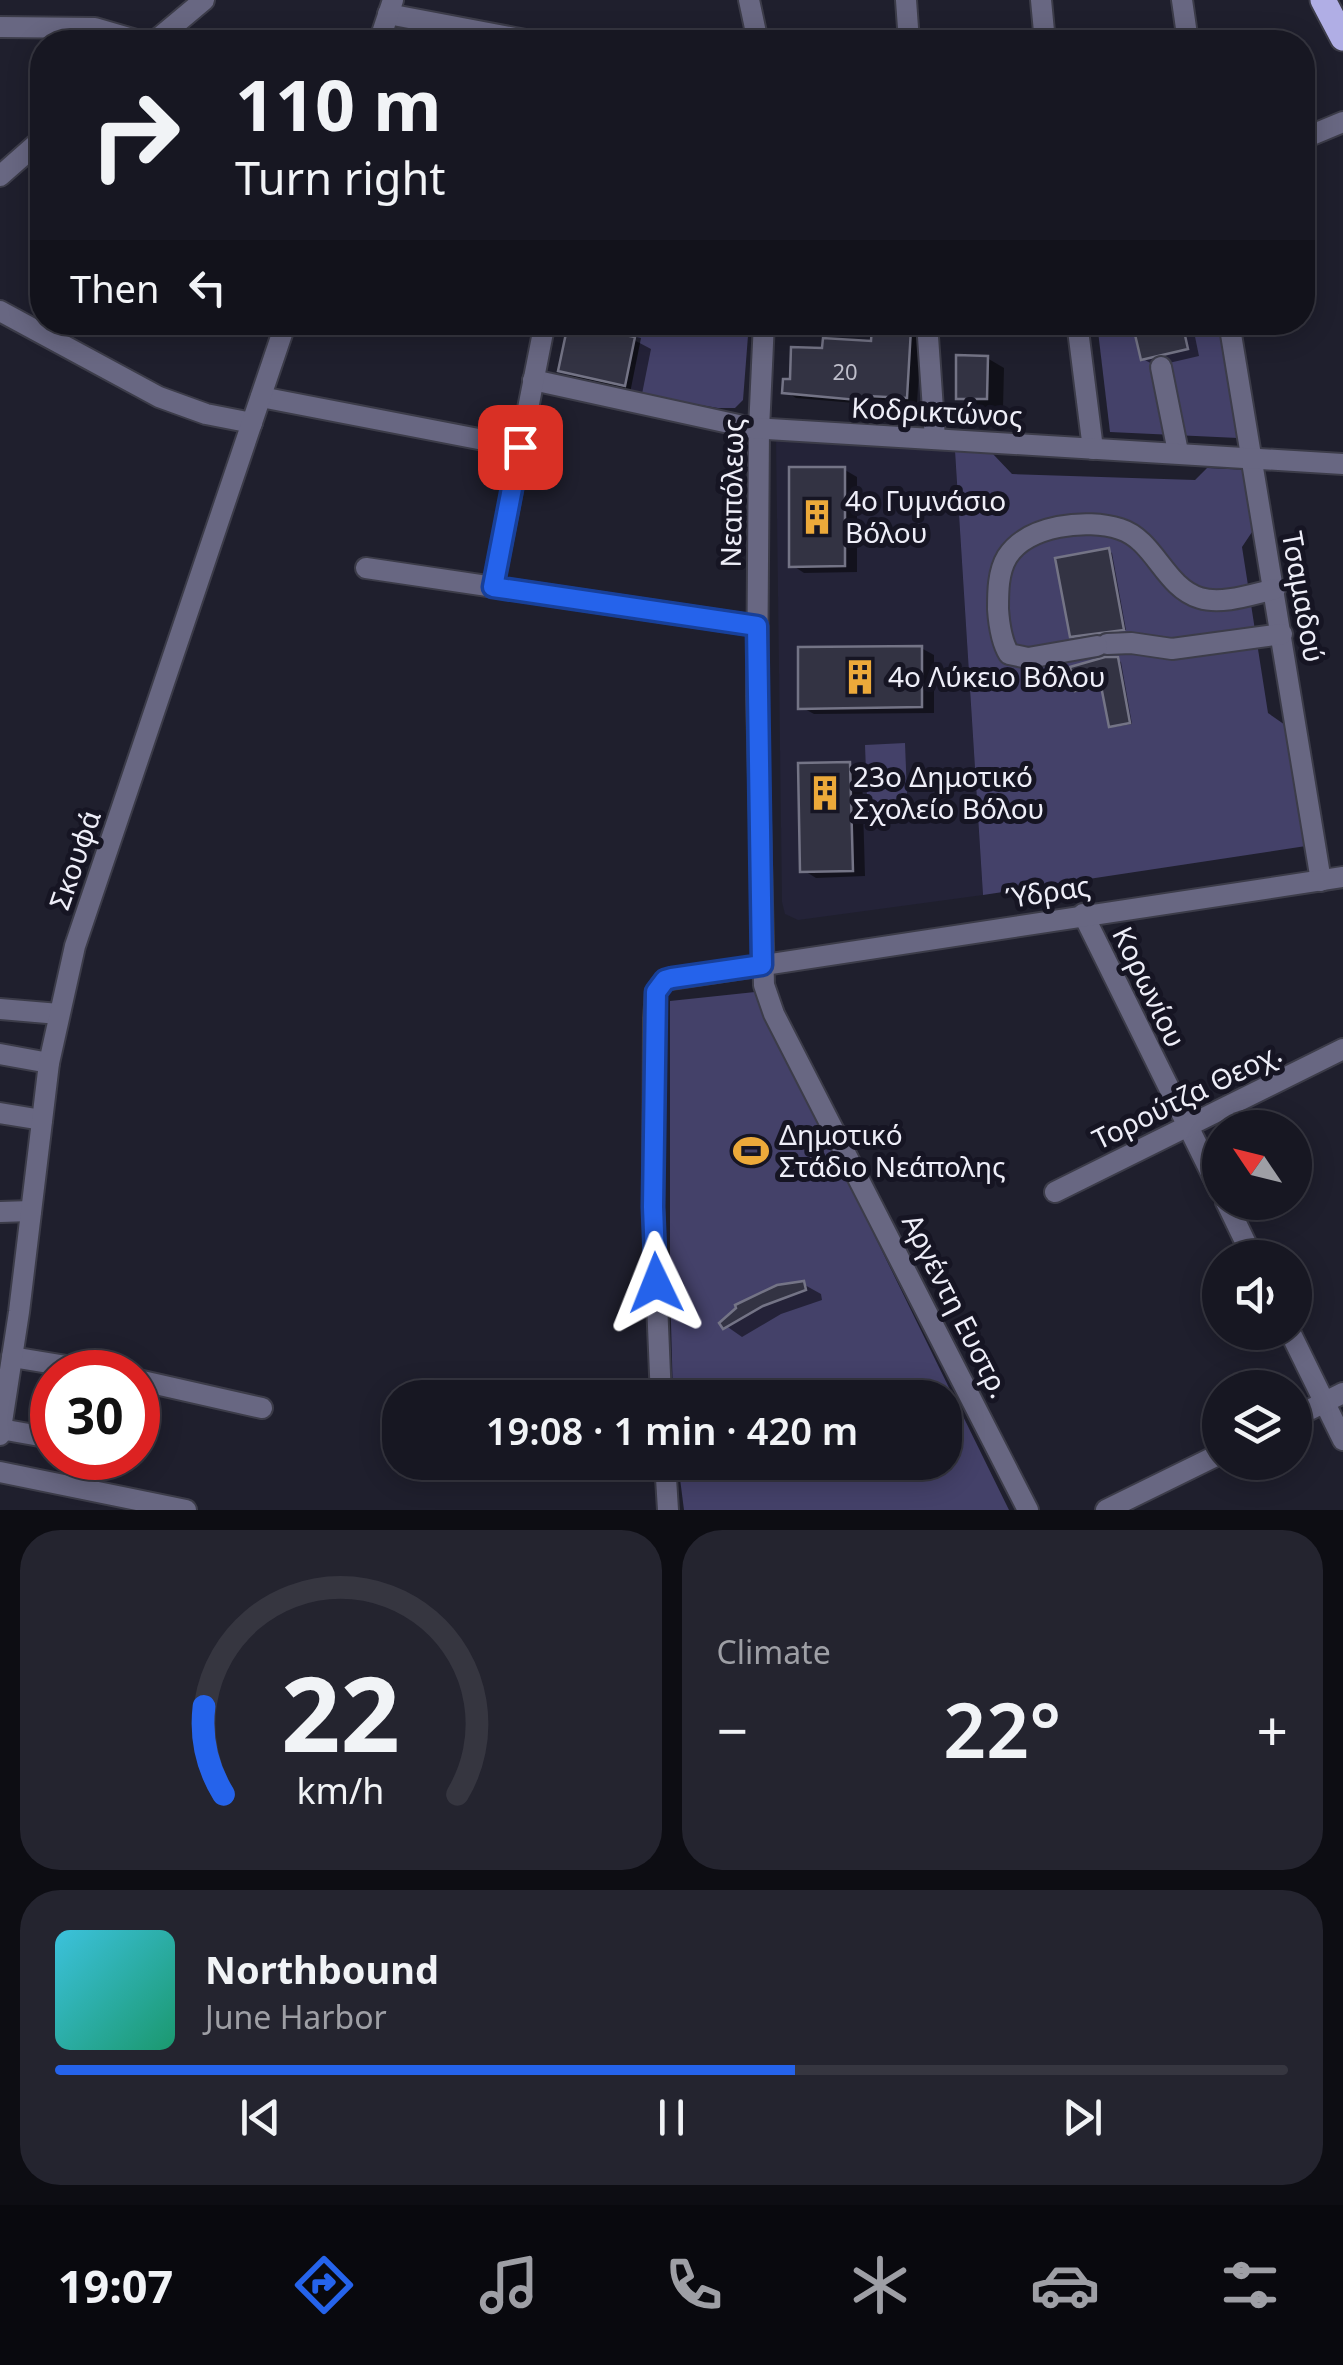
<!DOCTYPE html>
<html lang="en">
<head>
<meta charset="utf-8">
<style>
  body { margin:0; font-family:"Noto Sans",sans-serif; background:#24242f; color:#f1f3f6; height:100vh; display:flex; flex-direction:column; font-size:38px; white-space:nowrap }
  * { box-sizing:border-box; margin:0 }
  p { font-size:32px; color:#9e9fa5 }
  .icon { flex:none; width:55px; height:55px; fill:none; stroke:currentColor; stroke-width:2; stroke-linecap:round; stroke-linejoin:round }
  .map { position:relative; height:1510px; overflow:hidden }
  .drawer { display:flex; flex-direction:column; gap:20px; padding:20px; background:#0d0d13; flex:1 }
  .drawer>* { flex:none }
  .guide { position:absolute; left:30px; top:30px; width:1285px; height:305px; border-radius:40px; box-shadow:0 5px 25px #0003,0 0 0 2px #363640; background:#171722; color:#f1f3f6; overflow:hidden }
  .needle { width:65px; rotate:305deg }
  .fabs { position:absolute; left:1202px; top:1110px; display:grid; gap:20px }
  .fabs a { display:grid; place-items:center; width:110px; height:110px; border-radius:50%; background:#171722; box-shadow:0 5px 25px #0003,0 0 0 2px #363640; font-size:50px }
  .speed { position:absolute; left:30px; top:1350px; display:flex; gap:20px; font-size:50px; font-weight:700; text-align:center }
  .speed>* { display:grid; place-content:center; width:130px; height:130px; border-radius:50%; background:#171722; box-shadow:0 5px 25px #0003,0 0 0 2px #363640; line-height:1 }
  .speed .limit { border:15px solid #d22; background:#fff; color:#111 }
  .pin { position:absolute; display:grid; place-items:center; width:85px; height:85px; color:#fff; margin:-42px; border-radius:20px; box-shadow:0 5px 15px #0006 }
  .me { position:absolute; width:110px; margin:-55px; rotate:358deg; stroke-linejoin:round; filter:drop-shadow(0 0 8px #0008) }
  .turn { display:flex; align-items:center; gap:35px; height:210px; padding:0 40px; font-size:45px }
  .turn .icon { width:130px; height:130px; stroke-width:2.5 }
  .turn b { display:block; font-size:70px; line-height:85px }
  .then { display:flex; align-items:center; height:95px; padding:0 40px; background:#0003; gap:20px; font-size:38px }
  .big { font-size:75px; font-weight:600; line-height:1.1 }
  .drawer .card { flex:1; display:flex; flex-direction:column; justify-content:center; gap:15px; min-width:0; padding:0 35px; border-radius:40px; background:#24242f }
  .drawer .dial { align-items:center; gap:0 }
  .dial svg { height:260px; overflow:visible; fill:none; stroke:#363640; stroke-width:7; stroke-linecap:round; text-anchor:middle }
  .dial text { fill:#f1f3f6; stroke:none }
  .song { display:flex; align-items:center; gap:30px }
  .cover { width:120px; height:120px; border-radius:15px; background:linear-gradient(135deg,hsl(190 70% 55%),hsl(160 70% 35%)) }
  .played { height:10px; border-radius:5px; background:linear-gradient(90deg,#2563eb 60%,#363640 60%) }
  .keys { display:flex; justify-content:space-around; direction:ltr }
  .heat { display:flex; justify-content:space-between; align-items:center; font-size:55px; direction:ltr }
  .drawer .tiles { flex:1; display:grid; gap:20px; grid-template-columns:1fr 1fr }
  .card:last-child { grid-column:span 2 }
  .trip { position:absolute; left:382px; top:1380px; width:580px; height:100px; border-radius:40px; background:#171722; box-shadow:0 5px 25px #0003,0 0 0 2px #363640; font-weight:600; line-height:100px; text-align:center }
  .tabs { display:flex; height:160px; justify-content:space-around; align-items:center; background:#09090e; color:#9e9fa5 }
  .tabs .icon { width:70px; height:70px }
  .tabs .on { color:#2563eb }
  .tabs b { font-size:45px; color:#f1f3f6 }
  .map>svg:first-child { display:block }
</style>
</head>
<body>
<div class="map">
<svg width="1343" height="1510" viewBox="0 0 1343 1510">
  <rect width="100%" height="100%" fill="#1f1f2d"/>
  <path fill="#242338" d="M 776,439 L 955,451 L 983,895 L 798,920 L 785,914 L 782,902 Z"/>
  <g fill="#444169">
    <path d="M 565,322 L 749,323 L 743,400 L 735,408 L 718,408 L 630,393 L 641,338 Z"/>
    <path d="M 1097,323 L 1221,323 L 1238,438 L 1110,432 Z"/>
    <path d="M 955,451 L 993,454 L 1012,474 L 1195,480 L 1207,468 L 1250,470 L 1258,523 L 1242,547 L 1268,713 L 1288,727 L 1306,846 L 983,895 Z"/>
    <path d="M 905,743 L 908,821 L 868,823 L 865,745 Z"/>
    <path d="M 755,992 L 1009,1510 L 684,1510 L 678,1463 L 945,1462 L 945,1398 L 673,1397 L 670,1285 L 670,1001 Z"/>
  </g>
  <g fill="#0007">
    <path d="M 1134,322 L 1192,322 L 1199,356 L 1156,366 L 1143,359 Z"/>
    <path d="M 910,332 L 921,338 L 917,403 L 878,400 L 878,405 L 796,398 L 785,391 L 825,351 L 873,344 Z"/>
    <path d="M 634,340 L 651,349 L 642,394 L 578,380 L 561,370 Z"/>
    <path d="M 987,358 L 1004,368 L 1003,408 L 976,407 L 958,397 Z"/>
    <path d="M 845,470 L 857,477 L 857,572 L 804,573 L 792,565 Z"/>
    <path d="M 1109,551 L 1112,553 L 1126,630 L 1075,637 L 1072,635 Z"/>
    <path d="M 921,648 L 934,655 L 934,713 L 814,714 L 801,707 Z"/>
    <path d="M 1117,660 L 1121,662 L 1132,724 L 1114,727 L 1111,725 L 1104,686 L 1077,689 Z"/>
    <path d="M 850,765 L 862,772 L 865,876 L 816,878 L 803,870 Z"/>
    <path d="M 803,1284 L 821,1294 L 822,1300 L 781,1314 L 742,1337 L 722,1323 Z"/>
    <path d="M 696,1389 L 710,1398 L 685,1398 Z"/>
    <path d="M 696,1462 L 717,1462 L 719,1475 L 715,1476 Z"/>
  </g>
  <g fill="#333343" stroke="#747486" stroke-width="2.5">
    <path d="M 1132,322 L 1182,322 L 1188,349 L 1141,360 Z"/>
    <path d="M 568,324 L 635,337 L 625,386 L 558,371 Z"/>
    <path d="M 872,327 L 911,329 L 907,398 L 868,396 L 868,401 L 782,393 L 783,379 L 790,379 L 791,347 L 822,348 L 823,338 L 871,341 Z"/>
    <path d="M 956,355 L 988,356 L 987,399 L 956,399 Z"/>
    <path d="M 789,467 L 845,467 L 845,566 L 789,567 Z"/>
    <path d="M 1109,548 L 1124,630 L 1070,637 L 1055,558 Z"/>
    <path d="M 922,646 L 922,707 L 798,709 L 798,647 Z"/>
    <path d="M 1105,657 L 1118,657 L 1130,723 L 1109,727 L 1101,686 L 1075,691 L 1070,667 Z"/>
    <path d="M 850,762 L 853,871 L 800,872 L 798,763 Z"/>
    <path d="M 804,1281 L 806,1290 L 763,1306 L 723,1329 L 719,1323 L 736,1308 L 735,1305 L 777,1285 Z"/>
  </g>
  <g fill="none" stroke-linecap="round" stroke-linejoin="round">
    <defs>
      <g id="minor">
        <path d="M 749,0 L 758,42"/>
        <path d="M 906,0 L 909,42"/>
        <path d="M 1041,0 L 1045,42"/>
        <path d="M 1182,0 L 1188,42"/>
        <path d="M 388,14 L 536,42"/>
        <path d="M 0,27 L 95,28 L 143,42"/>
        <path d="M 154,42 L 204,0"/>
        <path d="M 379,42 L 393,0"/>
        <path d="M 1302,139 L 1343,122"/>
        <path d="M 0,176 L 42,139"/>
        <path d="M 0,311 L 159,397 L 206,414 L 252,423"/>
        <path d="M 764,322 L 759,429 L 757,696 L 764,985 L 774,1014 L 1028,1510"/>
        <path d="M 927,322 L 935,439"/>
        <path d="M 1077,322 L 1093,449"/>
        <path d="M 1229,322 L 1321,881"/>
        <path d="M 1161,367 L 1178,452"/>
        <path d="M 533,380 L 752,428 L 1343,464"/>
        <path d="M 261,397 L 520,447"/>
        <path d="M 366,568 L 757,626"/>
        <path d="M 493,587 L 545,322"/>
        <path d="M 1107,644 L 1131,643 L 1172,649 L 1282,634"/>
        <path d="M 1097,646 L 1028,658 L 1009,654 C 1001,641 999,624 998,609 C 998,592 998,572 1007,557 C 1027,525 1087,518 1120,529 C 1155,540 1164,587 1200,598 C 1222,605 1253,594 1275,589"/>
        <path d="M 1083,914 L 1220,1191"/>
        <path d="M 0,1009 L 59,1014"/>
        <path d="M 0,1054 L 49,1063"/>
        <path d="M 0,1113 L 42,1120"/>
        <path d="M 1055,1192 L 1343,1049"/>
        <path d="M 1226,1202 L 1253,1258"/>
        <path d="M 0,1212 L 31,1211"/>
        <path d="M 1290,1332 L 1343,1440"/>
        <path d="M 12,1357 L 103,1372"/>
        <path d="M 138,1380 L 262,1408"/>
        <path d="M 661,1398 L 653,1207 L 654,1018 L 656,992 L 665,980 L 1343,877"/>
        <path d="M 1295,1417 L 1343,1393"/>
        <path d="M 1,1429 L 51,1438"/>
        <path d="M 0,1435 L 19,1312 L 49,1063 L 75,946 L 286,322"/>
        <path d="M 665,1462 L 668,1510"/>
        <path d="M 0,1472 L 186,1510"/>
        <path d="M 1106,1510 L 1220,1454"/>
      </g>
      <path id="major" d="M 1323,0 L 1343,38"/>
    </defs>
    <use href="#minor" stroke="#3c3c49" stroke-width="24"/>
    <use href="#major" stroke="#3c3c49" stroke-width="29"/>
    <use href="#minor" stroke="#686782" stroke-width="20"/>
    <use href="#major" stroke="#b0aee5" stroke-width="25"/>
  </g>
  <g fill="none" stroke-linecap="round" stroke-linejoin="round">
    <defs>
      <path id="route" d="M 520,447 L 493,587 L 757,626 L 762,965 L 672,978 L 665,980 L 656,992 L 653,1207 L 656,1283"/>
    </defs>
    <use href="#route" stroke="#184099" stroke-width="25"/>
    <use href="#route" stroke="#2563eb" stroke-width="18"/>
  </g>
  <defs>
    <symbol id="building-bare" viewBox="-9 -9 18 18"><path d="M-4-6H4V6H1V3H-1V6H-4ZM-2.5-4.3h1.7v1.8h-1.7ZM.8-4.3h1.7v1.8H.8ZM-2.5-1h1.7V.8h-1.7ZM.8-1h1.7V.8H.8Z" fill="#eca93a" stroke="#161523" stroke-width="2.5" paint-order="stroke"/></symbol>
    <symbol id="stadium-bare" viewBox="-9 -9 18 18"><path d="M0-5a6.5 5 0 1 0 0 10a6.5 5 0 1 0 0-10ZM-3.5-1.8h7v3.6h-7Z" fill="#eca93a" stroke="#161523" stroke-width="2.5" paint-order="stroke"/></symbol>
  </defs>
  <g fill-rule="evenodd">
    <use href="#building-bare" x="792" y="492" width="50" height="50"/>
    <use href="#building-bare" x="835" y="652" width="50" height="50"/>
    <use href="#building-bare" x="800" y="768" width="50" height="50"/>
    <use href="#stadium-bare" x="726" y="1126" width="50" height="50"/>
  </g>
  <g text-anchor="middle" stroke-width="10" stroke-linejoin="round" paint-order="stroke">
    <g font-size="22" fill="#bfbfcb">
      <text x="845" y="380">20</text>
    </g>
    <g font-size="28" fill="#eeeef8" stroke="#161523">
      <text transform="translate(937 412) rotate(3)" y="10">Κοδρικτώνος</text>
      <text transform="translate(732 493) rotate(-89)" y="10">Νεαπόλεως</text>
      <text transform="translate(1303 597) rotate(80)" y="10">Τσαμαδού</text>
      <text transform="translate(75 860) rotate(-71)" y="10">Σκουφά</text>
      <text transform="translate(1048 892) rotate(-9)" y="10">Ύδρας</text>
      <text transform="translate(1149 987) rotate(64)" y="10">Κορωνίου</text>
      <text transform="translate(1187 1096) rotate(-26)" y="10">Τορούτζα Θεοχ.</text>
      <text transform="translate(956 1306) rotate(63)" y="10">Αργέντη Ευστρ.</text>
    </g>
    <g font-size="28" fill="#eeeef8" stroke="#161523" text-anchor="start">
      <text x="845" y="511">4ο Γυμνάσιο<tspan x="845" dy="32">Βόλου</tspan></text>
      <text x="888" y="687">4ο Λύκειο Βόλου</text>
      <text x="853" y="787">23ο Δημοτικό<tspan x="853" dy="32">Σχολείο Βόλου</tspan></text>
      <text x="779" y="1145">Δημοτικό<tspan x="779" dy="32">Στάδιο Νεάπολης</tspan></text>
    </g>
  </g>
</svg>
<div class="fabs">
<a><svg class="needle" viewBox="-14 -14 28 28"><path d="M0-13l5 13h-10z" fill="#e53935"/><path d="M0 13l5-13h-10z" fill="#9e9fa5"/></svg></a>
<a><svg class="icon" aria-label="sound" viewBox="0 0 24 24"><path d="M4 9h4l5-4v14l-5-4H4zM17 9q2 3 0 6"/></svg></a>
<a><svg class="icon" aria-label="layers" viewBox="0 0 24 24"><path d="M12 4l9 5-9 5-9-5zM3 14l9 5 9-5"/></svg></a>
</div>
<div class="speed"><div class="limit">30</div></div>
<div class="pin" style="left:520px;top:447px;background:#d93025"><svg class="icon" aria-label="arrive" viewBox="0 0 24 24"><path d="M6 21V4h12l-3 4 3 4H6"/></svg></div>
<svg class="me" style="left:656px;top:1283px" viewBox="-20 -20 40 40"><path d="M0-17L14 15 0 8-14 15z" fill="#2563eb" stroke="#fff" stroke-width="4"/></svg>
<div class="trip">19:08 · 1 min · 420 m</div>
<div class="guide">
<div class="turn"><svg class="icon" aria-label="right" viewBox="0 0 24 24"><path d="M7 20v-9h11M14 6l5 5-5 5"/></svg><div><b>110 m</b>Turn right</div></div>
<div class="then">Then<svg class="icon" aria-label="left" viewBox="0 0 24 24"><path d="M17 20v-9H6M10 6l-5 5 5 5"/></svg></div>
</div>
</div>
<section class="drawer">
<div class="tiles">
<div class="card dial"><svg viewBox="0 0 100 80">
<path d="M14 69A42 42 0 1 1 86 69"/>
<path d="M14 69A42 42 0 0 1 8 42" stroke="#2563eb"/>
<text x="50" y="56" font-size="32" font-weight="700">22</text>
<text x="50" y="72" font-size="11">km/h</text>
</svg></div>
<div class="card"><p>Climate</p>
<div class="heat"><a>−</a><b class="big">22°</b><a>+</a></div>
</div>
<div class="card">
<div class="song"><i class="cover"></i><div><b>Northbound</b><p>June Harbor</p></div></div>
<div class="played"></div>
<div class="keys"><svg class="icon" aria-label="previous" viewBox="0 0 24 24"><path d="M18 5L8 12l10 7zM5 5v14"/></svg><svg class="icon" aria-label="pause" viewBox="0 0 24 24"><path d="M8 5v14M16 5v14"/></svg><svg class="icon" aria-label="next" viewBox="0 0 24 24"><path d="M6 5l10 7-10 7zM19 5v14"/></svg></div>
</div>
</div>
</section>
<nav class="tabs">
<b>19:07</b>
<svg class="icon on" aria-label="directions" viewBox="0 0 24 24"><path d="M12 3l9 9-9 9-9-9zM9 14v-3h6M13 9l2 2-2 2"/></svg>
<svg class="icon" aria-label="music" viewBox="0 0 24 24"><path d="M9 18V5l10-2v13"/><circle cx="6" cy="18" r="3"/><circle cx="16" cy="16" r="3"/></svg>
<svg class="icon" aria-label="phone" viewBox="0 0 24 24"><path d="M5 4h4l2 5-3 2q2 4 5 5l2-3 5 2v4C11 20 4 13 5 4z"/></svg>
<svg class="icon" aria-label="climate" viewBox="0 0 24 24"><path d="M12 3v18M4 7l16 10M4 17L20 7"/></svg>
<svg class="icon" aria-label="car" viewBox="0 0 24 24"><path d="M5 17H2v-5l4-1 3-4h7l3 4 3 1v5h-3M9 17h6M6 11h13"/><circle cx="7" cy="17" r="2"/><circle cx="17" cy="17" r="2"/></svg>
<svg class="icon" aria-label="filters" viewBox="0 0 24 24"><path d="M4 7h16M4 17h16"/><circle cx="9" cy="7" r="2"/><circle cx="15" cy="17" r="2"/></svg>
</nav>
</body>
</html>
